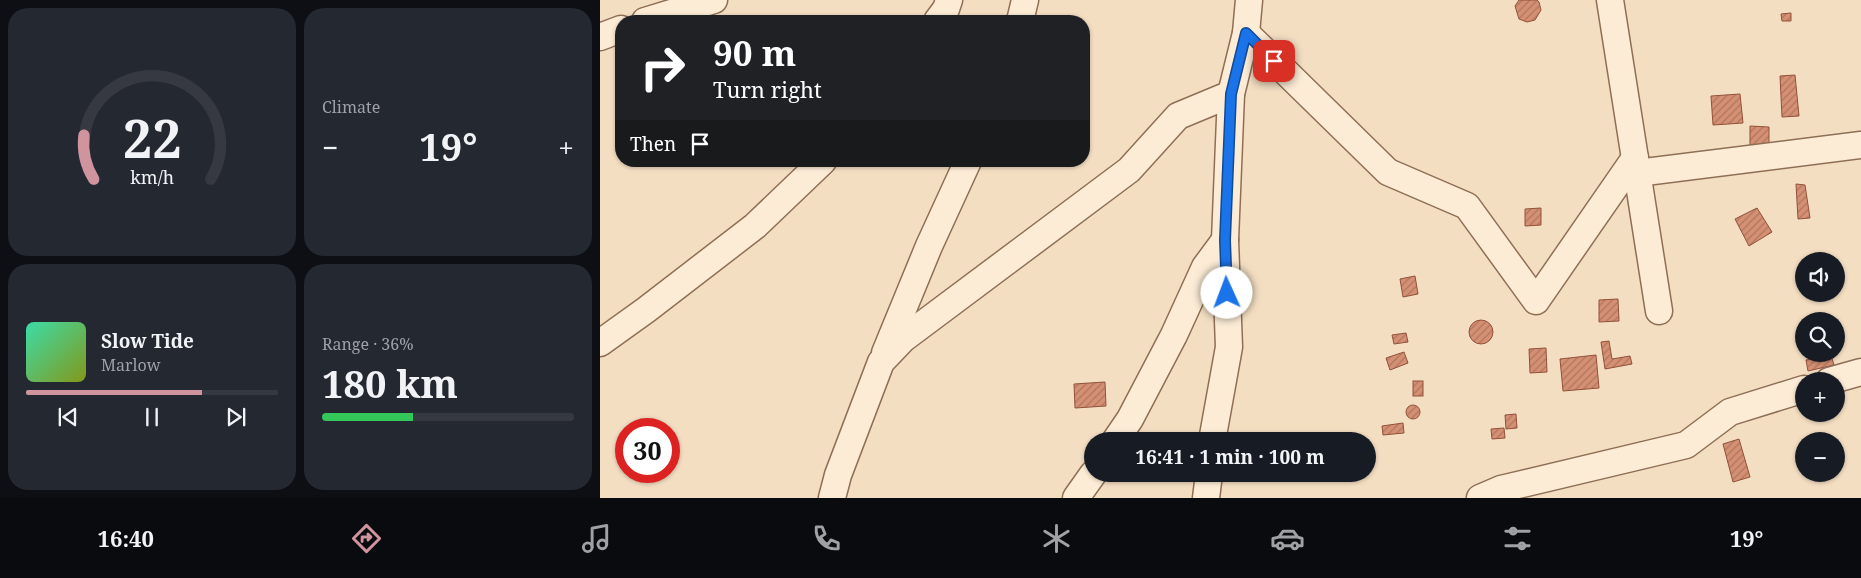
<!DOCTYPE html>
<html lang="en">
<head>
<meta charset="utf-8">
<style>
  body { margin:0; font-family:"Noto Serif",serif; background:#242831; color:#f1f3f6; height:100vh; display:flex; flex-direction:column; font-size:19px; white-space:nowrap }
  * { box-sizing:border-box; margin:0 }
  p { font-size:16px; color:#9ea1a6 }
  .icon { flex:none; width:28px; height:28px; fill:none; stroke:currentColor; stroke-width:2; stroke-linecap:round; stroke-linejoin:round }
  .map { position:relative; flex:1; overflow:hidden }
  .panel { display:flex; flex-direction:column; gap:8px; padding:8px; background:#0d0f14; width:600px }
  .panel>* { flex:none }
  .top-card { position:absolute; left:15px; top:15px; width:475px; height:152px; border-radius:20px; box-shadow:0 1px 4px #0004; background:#202124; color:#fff; overflow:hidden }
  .fabs { position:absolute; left:1195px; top:252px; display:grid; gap:10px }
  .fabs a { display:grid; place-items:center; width:50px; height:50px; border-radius:50%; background:#171b24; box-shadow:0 1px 4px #0004; font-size:25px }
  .speed { position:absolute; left:15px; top:418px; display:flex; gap:10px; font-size:25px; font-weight:700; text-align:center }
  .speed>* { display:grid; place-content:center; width:65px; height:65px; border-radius:50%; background:#171b24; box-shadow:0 1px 4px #0004; line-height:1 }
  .speed .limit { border:8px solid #d22; background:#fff; color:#111 }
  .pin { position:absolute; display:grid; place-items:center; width:42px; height:42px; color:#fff; margin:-21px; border-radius:10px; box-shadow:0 2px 8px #0006 }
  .me { position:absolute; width:55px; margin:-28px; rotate:358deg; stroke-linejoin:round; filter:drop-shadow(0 0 4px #0008) }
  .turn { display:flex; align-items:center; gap:18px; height:105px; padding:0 15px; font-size:22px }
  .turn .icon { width:65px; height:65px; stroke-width:2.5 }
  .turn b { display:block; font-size:35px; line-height:42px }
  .then { display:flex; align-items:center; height:48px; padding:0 15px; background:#0003; gap:10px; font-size:19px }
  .big { font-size:38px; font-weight:700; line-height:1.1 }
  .panel .tile { flex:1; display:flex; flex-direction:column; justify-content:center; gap:8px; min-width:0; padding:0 18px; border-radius:20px; background:#242831 }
  .panel .dial { align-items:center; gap:0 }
  .dial svg { height:130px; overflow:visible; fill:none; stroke:#363941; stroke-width:7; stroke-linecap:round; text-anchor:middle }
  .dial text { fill:#f1f3f6; stroke:none }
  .song { display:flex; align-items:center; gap:15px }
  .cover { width:60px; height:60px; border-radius:8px; background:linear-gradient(135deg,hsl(160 70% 55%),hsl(70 70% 35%)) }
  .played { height:5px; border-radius:2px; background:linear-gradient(90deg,#cf949d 70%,#363941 70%) }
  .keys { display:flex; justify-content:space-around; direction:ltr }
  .heat { display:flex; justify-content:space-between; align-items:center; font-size:28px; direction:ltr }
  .charge { height:8px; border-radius:4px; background:linear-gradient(90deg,#34c759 36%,#363941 0) }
  .panel .tiles { flex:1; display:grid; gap:8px; grid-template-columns:repeat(2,1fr) }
  .trip { position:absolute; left:484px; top:432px; width:292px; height:50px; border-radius:25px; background:#171b24; box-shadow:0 1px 4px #0004; font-weight:700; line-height:50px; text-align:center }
  .tabs { display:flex; height:80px; justify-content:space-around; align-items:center; background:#090b0e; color:#9ea1a6 }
  .tabs .icon { width:35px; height:35px }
  .tabs .active { color:#cf949d }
  .tabs b { font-size:22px; color:#f1f3f6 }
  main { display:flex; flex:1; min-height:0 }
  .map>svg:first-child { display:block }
</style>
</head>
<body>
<main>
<section class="panel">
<div class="tiles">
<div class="tile dial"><svg viewBox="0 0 100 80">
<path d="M14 69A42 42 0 1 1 86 69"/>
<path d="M14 69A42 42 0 0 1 8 42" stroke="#cf949d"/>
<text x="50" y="56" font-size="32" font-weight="700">22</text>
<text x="50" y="72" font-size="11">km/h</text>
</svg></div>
<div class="tile"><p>Climate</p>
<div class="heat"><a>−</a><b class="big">19°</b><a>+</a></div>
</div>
<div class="tile">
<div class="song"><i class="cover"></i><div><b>Slow Tide</b><p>Marlow</p></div></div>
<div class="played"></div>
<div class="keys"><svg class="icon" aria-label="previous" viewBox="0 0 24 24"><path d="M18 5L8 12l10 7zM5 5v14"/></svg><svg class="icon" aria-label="pause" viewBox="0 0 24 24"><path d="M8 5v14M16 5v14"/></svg><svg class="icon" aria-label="next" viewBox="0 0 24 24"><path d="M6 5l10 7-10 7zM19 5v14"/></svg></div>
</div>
<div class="tile"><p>Range · 36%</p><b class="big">180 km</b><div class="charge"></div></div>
</div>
</section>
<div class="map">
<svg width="1261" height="498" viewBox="0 0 1261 498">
  <defs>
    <pattern id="building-hatch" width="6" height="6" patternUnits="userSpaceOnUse" patternTransform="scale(1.25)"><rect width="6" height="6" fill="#d59073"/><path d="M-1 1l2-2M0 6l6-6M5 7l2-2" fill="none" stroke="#ae765e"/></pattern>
  </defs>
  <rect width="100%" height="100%" fill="#f3dec2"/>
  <g fill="url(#building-hatch)" stroke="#915139">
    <path d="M 919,0 L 937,0 L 939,2 L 941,10 L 935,20 L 927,22 L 919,19 L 915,6 Z"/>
    <path d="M 1191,13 L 1191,21 L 1182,21 L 1181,14 Z"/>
    <path d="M 1195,75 L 1199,116 L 1182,117 L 1180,76 Z"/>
    <path d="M 1140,94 L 1143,123 L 1113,125 L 1111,96 Z"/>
    <path d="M 1150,126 L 1169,127 L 1169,145 L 1150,146 Z"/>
    <path d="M 1196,184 L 1205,185 L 1210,218 L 1198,219 Z"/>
    <path d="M 941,208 L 941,225 L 925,226 L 925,209 Z"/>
    <path d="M 1157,208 L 1172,232 L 1149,246 L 1135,219 Z"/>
    <path d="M 815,276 L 818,294 L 803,297 L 800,279 Z"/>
    <path d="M 1018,299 L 1019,321 L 999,322 L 999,300 Z"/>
    <circle cx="881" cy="332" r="12"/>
    <path d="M 806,333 L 808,342 L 794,344 L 792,335 Z"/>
    <path d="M 1009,341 L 1012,359 L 1030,356 L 1032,364 L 1005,369 L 1001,342 Z"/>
    <path d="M 946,348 L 947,372 L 930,373 L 929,349 Z"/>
    <path d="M 804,352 L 808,363 L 790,370 L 786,358 Z"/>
    <path d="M 996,355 L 999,388 L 963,391 L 960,359 Z"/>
    <path d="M 1231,355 L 1234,365 L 1208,371 L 1206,360 Z"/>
    <rect x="813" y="381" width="10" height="15"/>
    <path d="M 505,382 L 506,406 L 475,408 L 474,384 Z"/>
    <circle cx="813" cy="412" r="7"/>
    <path d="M 916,414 L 917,428 L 906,429 L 905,415 Z"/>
    <path d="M 803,423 L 804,433 L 783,435 L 782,426 Z"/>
    <path d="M 904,428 L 905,438 L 892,439 L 891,429 Z"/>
    <path d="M 1139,439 L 1150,477 L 1133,482 L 1123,444 Z"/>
  </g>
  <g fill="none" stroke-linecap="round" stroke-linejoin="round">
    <defs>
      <g id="minor">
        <path d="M 1010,0 L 1059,311"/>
        <path d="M 45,21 L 114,0"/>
        <path d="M 337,21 L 346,9 L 349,0"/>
        <path d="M 420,21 L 425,0"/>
        <path d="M 646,33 L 788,172 L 867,206 L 936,301 L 1035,158"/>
        <path d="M 0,37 L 21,29"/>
        <path d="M 1037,173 L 1261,145"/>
        <path d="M 0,343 L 46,310 L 155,226 L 223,161"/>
        <path d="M 285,353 L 329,246 L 368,161"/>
        <path d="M 1229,381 L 1261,372"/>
        <path d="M 515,441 L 530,419 L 574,335 L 605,267 L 625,240"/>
        <path d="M 612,441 L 629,347 L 625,240 L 631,94 L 646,33 L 649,0"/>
        <path d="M 232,498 L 238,475 L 281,362 L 303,339 L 529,170 L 578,116 L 631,94"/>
        <path d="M 476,498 L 493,474"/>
        <path d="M 606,498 L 609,474"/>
        <path d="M 880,498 L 901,489 L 1086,445 L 1130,412 L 1204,389"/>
      </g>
    </defs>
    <use href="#minor" stroke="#8f6e56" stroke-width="29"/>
    <use href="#minor" stroke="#fcecd6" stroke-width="26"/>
  </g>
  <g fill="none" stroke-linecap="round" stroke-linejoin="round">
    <defs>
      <path id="route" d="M 627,293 L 625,240 L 631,94 L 646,33 L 674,61"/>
    </defs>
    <use href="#route" stroke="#114b97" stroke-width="12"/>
    <use href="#route" stroke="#1a73e8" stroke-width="9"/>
  </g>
</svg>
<div class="fabs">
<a><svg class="icon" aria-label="sound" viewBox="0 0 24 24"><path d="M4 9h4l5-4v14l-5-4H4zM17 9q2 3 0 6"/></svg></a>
<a><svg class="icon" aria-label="search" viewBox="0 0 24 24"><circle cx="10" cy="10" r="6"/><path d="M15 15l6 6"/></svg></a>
<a>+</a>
<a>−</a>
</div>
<div class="speed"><div class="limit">30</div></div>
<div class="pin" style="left:674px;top:61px;background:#d93025"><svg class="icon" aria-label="arrive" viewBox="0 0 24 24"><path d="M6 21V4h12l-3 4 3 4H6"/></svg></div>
<svg class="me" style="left:627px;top:293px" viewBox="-20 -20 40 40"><circle r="19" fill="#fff"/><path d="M0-13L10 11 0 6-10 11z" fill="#1a73e8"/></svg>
<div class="trip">16:41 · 1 min · 100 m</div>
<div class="top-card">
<div class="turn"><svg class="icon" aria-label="right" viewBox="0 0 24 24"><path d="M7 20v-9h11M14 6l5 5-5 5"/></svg><div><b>90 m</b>Turn right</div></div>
<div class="then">Then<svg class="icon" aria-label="arrive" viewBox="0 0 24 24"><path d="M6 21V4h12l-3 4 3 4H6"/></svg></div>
</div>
</div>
</main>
<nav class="tabs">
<b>16:40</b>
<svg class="icon active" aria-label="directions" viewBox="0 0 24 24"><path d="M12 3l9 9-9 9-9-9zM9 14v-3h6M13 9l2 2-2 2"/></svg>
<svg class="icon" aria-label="music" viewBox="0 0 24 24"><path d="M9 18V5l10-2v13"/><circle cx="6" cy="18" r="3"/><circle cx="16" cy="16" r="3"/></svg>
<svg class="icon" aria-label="phone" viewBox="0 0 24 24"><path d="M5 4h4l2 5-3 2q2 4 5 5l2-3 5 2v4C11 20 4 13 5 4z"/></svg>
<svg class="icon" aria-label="climate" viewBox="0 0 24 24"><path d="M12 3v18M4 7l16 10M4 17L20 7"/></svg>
<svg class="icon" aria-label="car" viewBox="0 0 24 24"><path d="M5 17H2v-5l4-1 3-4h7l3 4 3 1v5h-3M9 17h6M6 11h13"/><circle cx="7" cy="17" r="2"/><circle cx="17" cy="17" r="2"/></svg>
<svg class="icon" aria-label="filters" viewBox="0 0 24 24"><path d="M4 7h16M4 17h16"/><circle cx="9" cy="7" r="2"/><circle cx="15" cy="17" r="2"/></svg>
<b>19°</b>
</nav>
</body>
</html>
